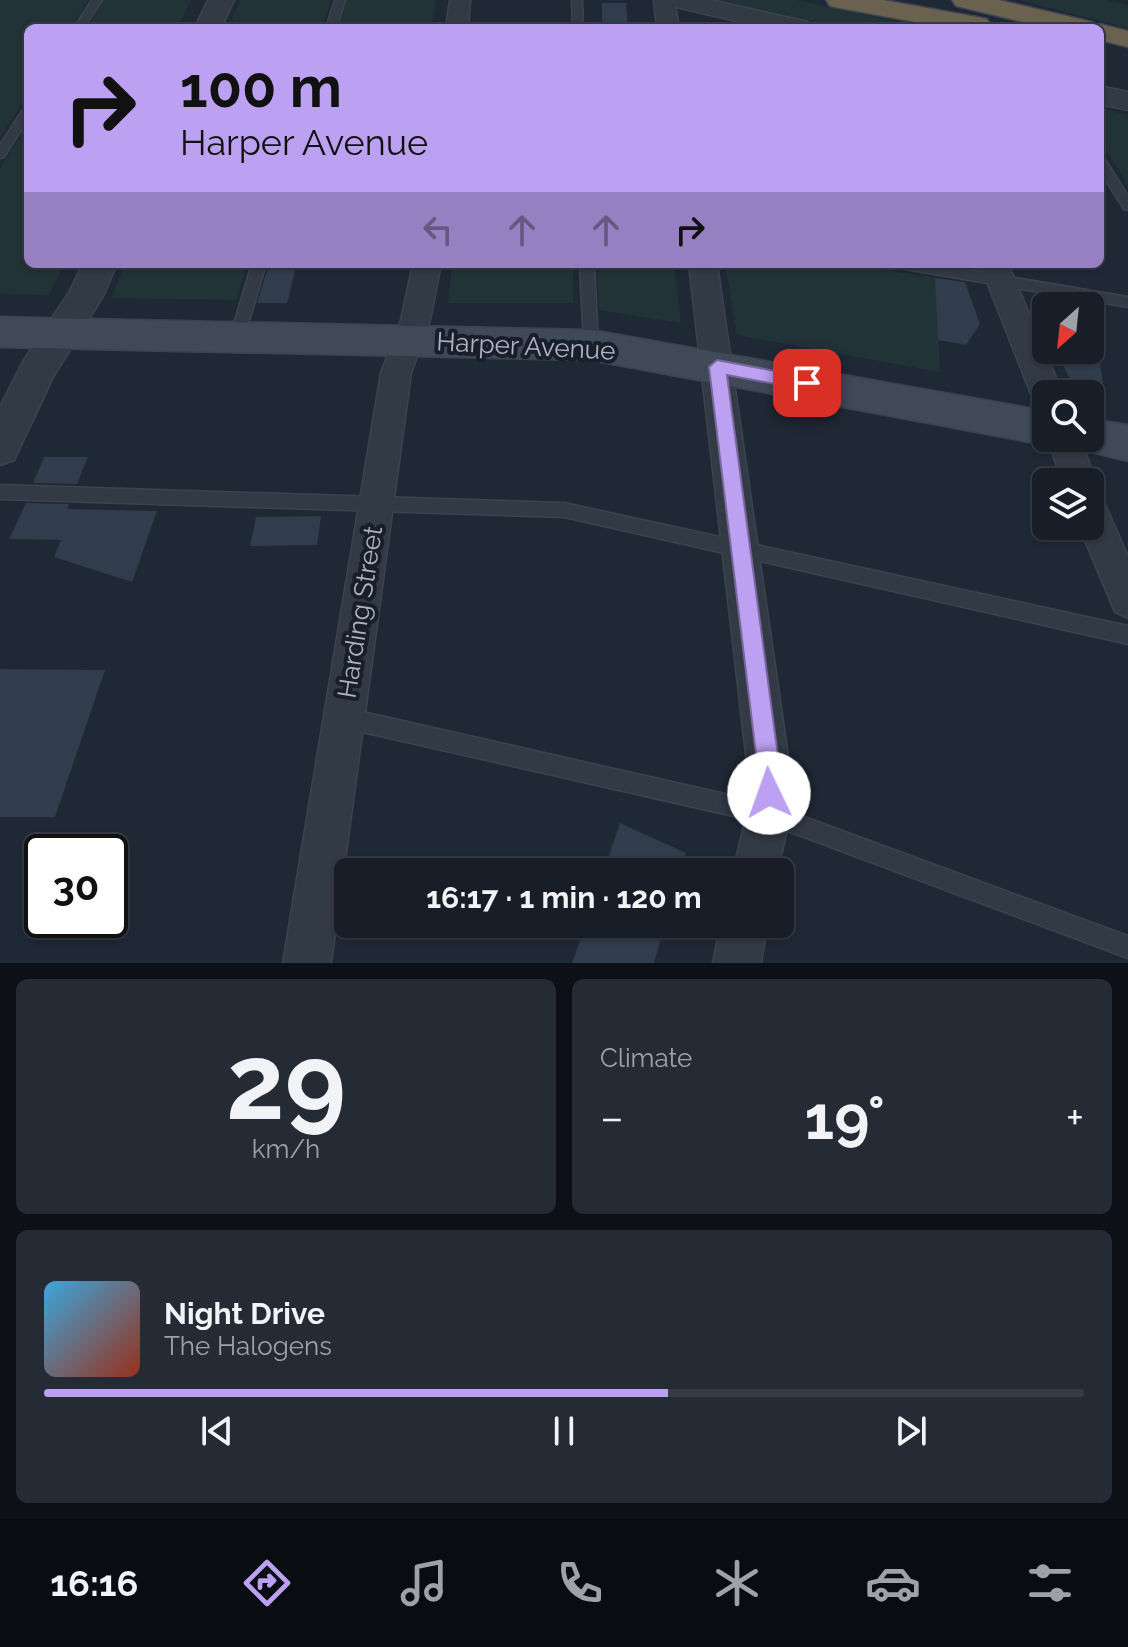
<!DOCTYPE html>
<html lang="en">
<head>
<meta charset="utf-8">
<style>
  body { margin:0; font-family:Raleway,sans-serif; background:#242b34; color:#f1f3f6; height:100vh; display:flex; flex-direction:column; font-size:30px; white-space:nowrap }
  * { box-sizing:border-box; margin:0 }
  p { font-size:26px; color:#9ea2a8 }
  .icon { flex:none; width:44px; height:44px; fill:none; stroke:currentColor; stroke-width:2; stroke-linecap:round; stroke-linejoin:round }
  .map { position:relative; height:963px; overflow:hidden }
  .side { display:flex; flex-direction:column; gap:16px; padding:16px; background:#0d1016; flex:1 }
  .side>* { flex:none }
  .top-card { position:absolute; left:24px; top:24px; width:1080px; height:244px; border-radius:12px; box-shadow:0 2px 6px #0004,0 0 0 2px #363c45; background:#bca0f2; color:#111; overflow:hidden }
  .needle { width:52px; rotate:207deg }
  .buttons { position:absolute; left:1032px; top:292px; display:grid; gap:16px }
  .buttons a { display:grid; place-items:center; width:72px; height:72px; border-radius:12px; background:#171e28; box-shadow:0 2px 6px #0004,0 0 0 2px #363c45; font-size:40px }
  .speed { position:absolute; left:24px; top:834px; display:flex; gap:16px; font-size:40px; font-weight:700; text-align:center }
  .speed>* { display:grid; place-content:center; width:104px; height:104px; border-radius:50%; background:#171e28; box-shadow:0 2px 6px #0004,0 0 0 2px #363c45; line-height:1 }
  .speed .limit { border:4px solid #111; border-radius:12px; background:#fff; color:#111 }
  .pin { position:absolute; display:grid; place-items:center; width:68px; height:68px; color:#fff; margin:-34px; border-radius:16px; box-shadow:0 4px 12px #0006 }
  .me { position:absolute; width:88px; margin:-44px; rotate:357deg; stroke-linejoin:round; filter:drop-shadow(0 0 6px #0008) }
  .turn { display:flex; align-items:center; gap:28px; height:168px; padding:0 24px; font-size:36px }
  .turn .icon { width:104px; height:104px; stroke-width:2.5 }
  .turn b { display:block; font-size:56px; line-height:68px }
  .lanes { display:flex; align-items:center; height:76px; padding:0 24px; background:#0003; justify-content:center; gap:40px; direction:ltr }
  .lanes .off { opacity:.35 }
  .big { font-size:60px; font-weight:700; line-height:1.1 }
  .side .widget { flex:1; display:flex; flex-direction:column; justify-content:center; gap:12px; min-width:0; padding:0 28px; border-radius:12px; background:#242b34 }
  .side .dial { align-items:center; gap:0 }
  .dial b { font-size:104px; line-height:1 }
  .song { display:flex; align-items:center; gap:24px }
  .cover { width:96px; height:96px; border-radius:12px; background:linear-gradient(135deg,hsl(200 70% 55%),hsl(10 70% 35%)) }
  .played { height:8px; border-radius:4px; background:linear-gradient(90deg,#bca0f2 60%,#363c45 60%) }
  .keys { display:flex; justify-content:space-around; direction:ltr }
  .heat { display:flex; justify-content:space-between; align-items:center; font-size:44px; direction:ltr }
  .side .tiles { flex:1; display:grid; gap:16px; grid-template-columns:1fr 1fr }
  .widget:last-child { grid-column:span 2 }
  .trip { position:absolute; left:334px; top:858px; width:460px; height:80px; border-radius:12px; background:#171e28; box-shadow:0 2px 6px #0004,0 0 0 2px #363c45; font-weight:700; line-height:80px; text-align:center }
  .menu { display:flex; height:128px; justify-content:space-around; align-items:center; background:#090c10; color:#9ea2a8 }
  .menu .icon { width:56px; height:56px }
  .menu .active { color:#bca0f2 }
  .menu b { font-size:36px; color:#f1f3f6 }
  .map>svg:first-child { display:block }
</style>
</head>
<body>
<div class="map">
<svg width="1128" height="963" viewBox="0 0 1128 963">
  <rect width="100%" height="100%" fill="#1f2835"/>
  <g fill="#213336">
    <path d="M 0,0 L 89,0 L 71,28 L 28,28 L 28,94 L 0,138 Z"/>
    <path d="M 104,0 L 191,0 L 178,28 L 87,28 Z"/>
    <path d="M 240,0 L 331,0 L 322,28 L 228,28 Z"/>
    <path d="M 346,0 L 436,0 L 431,28 L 337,28 Z"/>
    <path d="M 704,0 L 796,0 L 926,28 L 831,28 Z"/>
    <path d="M 1019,0 L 1106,0 L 1128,5 L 1128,28 Z"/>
    <path d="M 1100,108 L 1128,115 L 1128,186 L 1100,140 Z"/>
    <path d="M 28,123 L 28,264 L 64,264 L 49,295 L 0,294 L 0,169 Z"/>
    <path d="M 126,264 L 247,264 L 236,300 L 111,298 Z"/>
    <path d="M 452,264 L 573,264 L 573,303 L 448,303 Z"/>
    <path d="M 597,264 L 674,264 L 681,323 L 599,310 Z"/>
    <path d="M 725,264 L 848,264 L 936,278 L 940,372 L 737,335 Z"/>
  </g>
  <g fill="#313c4c">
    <path d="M 602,3 L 626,3 L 628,28 L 602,28 Z"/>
    <path d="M 269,264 L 297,264 L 287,303 L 257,303 Z"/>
    <path d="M 935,278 L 965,282 L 980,324 L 966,345 L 938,340 Z"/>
    <path d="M 1056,350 L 1098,350 L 1105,396 L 1075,390 Z"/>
    <path d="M 44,457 L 88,457 L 77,484 L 33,483 Z"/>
    <path d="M 26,503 L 69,504 L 67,509 L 157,511 L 132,582 L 54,557 L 61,540 L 9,539 Z"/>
    <path d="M 321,516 L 317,545 L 250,546 L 256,517 Z"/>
    <path d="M 0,669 L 105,670 L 55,817 L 0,817 Z"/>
    <path d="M 620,823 L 686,853 L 680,872 L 603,872 Z"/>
    <path d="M 586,924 L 665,924 L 654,963 L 572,963 Z"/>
  </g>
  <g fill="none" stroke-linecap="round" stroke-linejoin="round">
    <defs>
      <g id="service">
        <path d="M 92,0 L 102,0 L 84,28 L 74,28 Z"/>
        <path d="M 335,0 L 345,0 L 336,28 L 326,28 Z"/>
        <path d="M 572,0 L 582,0 L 583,28 L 573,28 Z"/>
        <path d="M 28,107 L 28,119 L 4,157 L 0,158 L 0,145 L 24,108 Z"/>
        <path d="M 1100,157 L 1104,158 L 1128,196 L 1128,210 L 1124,209 L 1100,171 Z"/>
        <path d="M 252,264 L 266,264 L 244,337 L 237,342 L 230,337 Z"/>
        <path d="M 580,264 L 594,264 L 598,345 L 591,350 L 584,345 Z"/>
        <path d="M 898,264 L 932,264 L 1128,297 L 1128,307 L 905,269 Z"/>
        <path d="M 0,485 L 564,503 L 1128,626 L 1128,644 L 564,517 L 0,499 Z"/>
        <path d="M 345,708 L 769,804 L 1128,936 L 1128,958 L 769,824 L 345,728 L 338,725 L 335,718 L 338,711 Z"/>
      </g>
      <g id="minor">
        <path d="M 450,0 L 470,0 L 468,28 L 446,28 Z"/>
        <path d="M 654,0 L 674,0 L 679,28 L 657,28 Z"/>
        <path d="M 413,264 L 441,264 L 430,320 L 411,373 L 331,963 L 283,963 L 381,373 L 401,320 Z"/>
        <path d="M 689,264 L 717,264 L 790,771 L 791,814 L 777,872 L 733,872 L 747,814 L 748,771 Z"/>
        <path d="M 980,264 L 1008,264 L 1063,394 L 1046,394 L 1046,406 L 1036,403 L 1031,394 Z"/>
        <path d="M 1048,438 L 1080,438 L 1096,482 L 1091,492 L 1090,482 L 1062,482 Z"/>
        <path d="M 1090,494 L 1102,498 L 1128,557 L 1128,618 L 1115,612 L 1079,526 L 1090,526 Z"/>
        <path d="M 721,924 L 767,924 L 761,963 L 713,963 Z"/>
      </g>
      <g id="tertiary">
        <path d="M 208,0 L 234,0 L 221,28 L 195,28 Z"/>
        <path d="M 664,0 L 710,0 L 808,22 L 812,28 L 765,28 L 668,5 Z"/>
        <path d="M 1100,86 L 1128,92 L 1128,110 L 1100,104 Z"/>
        <path d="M 83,264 L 117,264 L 103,296 L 53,377 L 14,460 L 0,465 L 0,407 L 24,360 L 70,291 Z"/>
      </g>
      <g id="secondary">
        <path d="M 0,317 L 591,330 L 1046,411 L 1046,438 L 1062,438 L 1046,445 L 591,360 L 0,347 Z"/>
        <path d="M 1090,419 L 1128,425 L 1128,461 L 1075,448 L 1070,438 L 1090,438 Z"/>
      </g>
      <g id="motorway">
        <path d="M 826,0 L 883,0 L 977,17 L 987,19 L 991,25 L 989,28 L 948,28 L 839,8 L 830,6 Z"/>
        <path d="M 952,0 L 999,0 L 1092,22 L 1094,25 L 1100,24 L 1128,31 L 1128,47 L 1100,40 L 1100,28 L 1048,28 L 956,6 Z"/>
      </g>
    </defs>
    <use href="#service" stroke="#3c434f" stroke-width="3"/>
    <use href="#minor" stroke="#3c434f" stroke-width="3"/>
    <use href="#tertiary" stroke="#3c434f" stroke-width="3"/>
    <use href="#secondary" stroke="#3c434f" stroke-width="3"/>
    <use href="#motorway" stroke="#3d4450" stroke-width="3"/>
    <use href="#service" fill="#323a46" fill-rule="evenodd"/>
    <use href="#minor" fill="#323a46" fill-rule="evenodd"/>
    <use href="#tertiary" fill="#323a46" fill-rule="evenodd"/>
    <use href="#secondary" fill="#404958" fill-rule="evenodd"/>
    <use href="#motorway" fill="#6b614f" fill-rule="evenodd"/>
  </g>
  <path fill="#bca0f2" stroke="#7a689d" stroke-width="2" d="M 717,360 L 807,377 L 815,383 L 807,390 L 727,375 L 780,771 L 780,793 L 777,801 L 769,804 L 761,801 L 758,793 L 758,771 L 709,367 Z"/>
  <g text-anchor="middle" stroke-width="8" stroke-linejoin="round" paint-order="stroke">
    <g font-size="26" fill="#acb4c3" stroke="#181f2a">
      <text transform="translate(526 346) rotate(3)" y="9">Harper Avenue</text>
      <text transform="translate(360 612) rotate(-81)" y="9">Harding Street</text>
    </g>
  </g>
</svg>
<div class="buttons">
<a><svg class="needle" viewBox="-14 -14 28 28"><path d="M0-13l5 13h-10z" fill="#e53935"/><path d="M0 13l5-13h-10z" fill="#9ea2a8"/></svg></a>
<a><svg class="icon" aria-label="search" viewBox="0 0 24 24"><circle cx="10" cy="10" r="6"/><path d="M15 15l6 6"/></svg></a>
<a><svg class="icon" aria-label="layers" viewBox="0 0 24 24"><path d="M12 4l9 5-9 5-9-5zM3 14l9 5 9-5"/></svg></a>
</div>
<div class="speed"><div class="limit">30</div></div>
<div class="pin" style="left:807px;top:383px;background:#d93025"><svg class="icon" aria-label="arrive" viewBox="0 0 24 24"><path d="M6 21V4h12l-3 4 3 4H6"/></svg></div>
<svg class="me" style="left:769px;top:793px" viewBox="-20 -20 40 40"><circle r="19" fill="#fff"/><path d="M0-13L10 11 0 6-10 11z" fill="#bca0f2"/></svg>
<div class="trip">16:17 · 1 min · 120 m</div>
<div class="top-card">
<div class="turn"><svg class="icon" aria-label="right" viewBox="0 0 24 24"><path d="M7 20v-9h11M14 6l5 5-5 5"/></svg><div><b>100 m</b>Harper Avenue</div></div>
<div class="lanes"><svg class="icon off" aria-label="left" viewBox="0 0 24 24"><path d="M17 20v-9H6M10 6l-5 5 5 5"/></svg><svg class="icon off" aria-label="ahead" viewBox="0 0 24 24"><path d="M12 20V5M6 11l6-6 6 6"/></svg><svg class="icon off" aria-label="ahead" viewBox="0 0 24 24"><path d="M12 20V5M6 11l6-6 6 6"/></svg><svg class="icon" aria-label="right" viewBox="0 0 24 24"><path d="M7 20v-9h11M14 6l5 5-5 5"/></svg></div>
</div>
</div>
<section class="side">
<div class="tiles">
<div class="widget dial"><b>29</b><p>km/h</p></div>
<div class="widget"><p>Climate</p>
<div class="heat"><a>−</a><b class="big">19°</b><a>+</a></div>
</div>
<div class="widget">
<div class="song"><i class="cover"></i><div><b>Night Drive</b><p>The Halogens</p></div></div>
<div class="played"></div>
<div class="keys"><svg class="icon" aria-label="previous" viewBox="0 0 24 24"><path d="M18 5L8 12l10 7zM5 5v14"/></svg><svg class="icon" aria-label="pause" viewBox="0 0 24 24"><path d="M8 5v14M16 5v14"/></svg><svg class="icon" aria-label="next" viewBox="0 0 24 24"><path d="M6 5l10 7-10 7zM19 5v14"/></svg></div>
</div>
</div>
</section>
<nav class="menu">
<b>16:16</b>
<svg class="icon active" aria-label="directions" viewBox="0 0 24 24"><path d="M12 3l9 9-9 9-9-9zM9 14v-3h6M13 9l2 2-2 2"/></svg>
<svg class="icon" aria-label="music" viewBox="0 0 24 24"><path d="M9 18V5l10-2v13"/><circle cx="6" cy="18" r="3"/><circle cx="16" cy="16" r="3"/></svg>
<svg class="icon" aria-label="phone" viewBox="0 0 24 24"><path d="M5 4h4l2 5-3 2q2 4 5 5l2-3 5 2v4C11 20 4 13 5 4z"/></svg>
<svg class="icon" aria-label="climate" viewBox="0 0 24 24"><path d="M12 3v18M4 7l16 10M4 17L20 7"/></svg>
<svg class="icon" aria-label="car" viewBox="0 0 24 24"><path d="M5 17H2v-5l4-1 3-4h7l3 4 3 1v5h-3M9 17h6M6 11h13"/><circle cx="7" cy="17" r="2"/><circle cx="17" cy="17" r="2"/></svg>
<svg class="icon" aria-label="filters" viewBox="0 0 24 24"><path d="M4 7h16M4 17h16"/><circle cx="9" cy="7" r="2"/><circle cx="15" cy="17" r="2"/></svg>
</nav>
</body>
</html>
